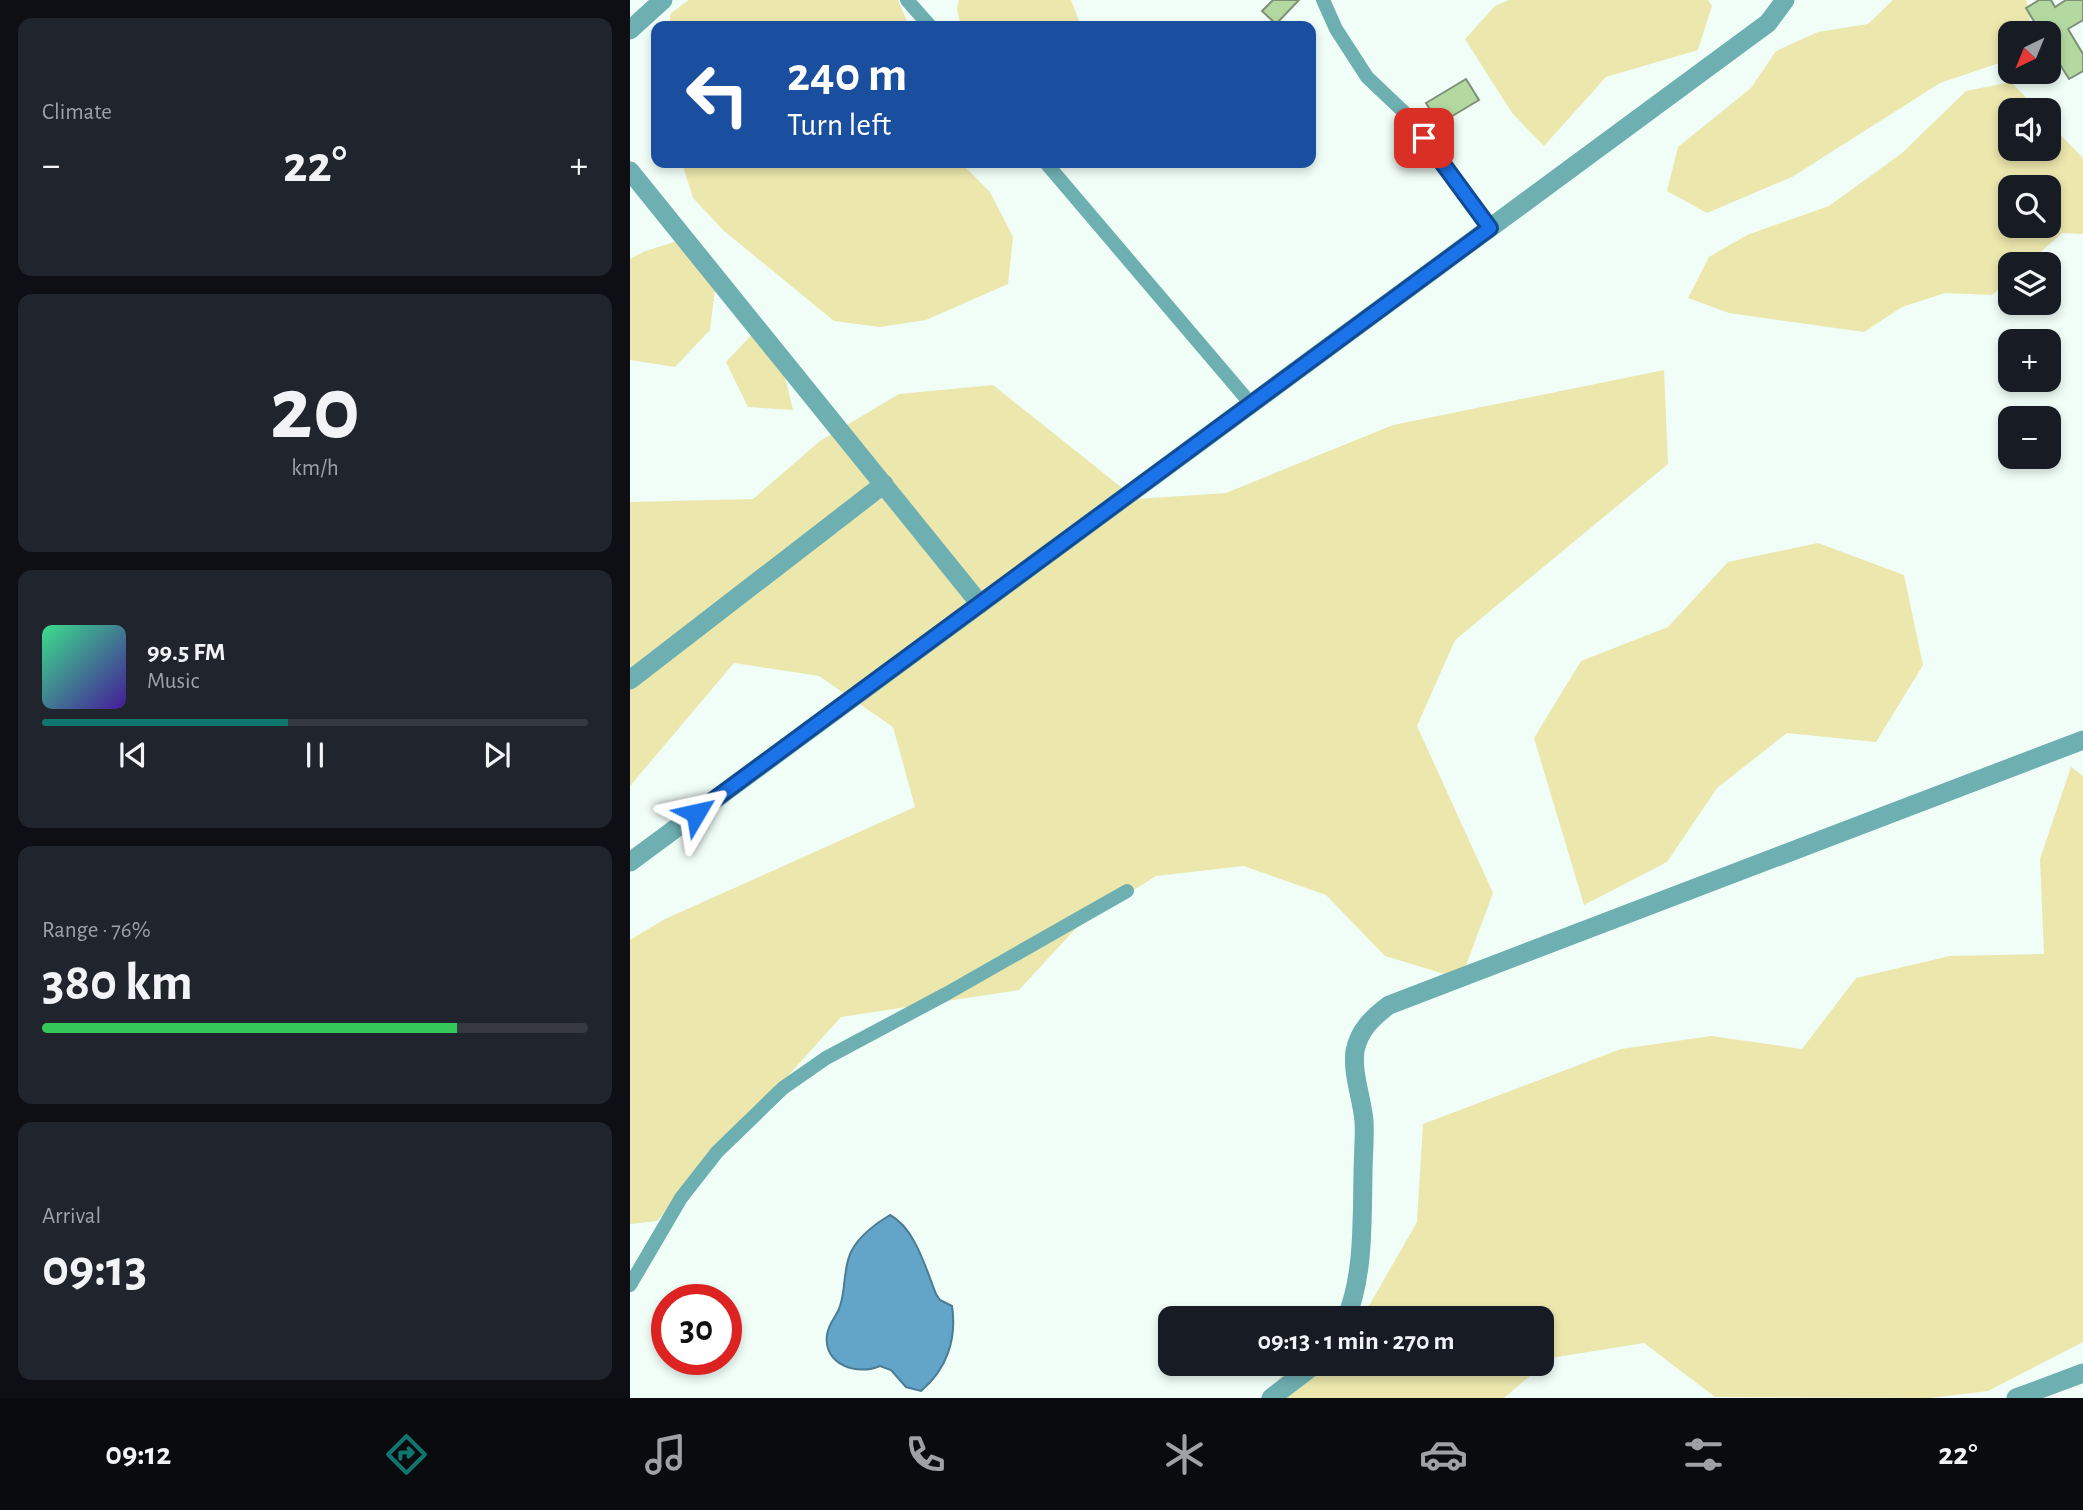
<!DOCTYPE html>
<html lang="en">
<head>
<meta charset="utf-8">
<style>
  body { margin:0; font-family:"Alegreya Sans",sans-serif; background:#20242c; color:#f1f3f6; height:100vh; display:flex; flex-direction:column; font-size:26px; white-space:nowrap }
  * { box-sizing:border-box; margin:0 }
  p { font-size:23px; color:#9ea1a6 }
  .icon { flex:none; width:38px; height:38px; fill:none; stroke:currentColor; stroke-width:2; stroke-linecap:round; stroke-linejoin:round }
  .map { position:relative; flex:1; overflow:hidden }
  .sheet { display:flex; flex-direction:column; gap:18px; padding:18px; background:#0d0f14; width:630px }
  .sheet>* { flex:none }
  .banner { position:absolute; left:21px; top:21px; width:665px; height:147px; border-radius:14px; box-shadow:0 4px 10px #0003; background:#1a4fa0; color:#fff; overflow:hidden }
  .needle { width:46px; rotate:223deg }
  .fabs { position:absolute; left:1368px; top:21px; display:grid; gap:14px }
  .fabs a { display:grid; place-items:center; width:63px; height:63px; border-radius:14px; background:#171b24; box-shadow:0 4px 10px #0003; font-size:35px }
  .speed { position:absolute; left:21px; top:1284px; display:flex; gap:14px; font-size:35px; font-weight:700; text-align:center }
  .speed>* { display:grid; place-content:center; width:91px; height:91px; border-radius:50%; background:#171b24; box-shadow:0 4px 10px #0003; line-height:1 }
  .speed .limit { border:10px solid #d22; background:#fff; color:#111 }
  .pin { position:absolute; display:grid; place-items:center; width:60px; height:60px; color:#fff; margin:-30px; border-radius:14px; box-shadow:0 4px 10px #0006 }
  .me { position:absolute; width:77px; margin:-38px; rotate:54deg; stroke-linejoin:round; filter:drop-shadow(0 0 5px #0008) }
  .turn { display:flex; align-items:center; gap:24px; height:147px; padding:0 21px; font-size:32px }
  .turn .icon { width:91px; height:91px; stroke-width:2.5 }
  .turn b { display:block; font-size:49px; line-height:60px }
  .big { font-size:52px; font-weight:700; line-height:1.1 }
  .sheet .card { flex:1; display:flex; flex-direction:column; justify-content:center; gap:10px; min-width:0; padding:0 24px; border-radius:14px; background:#20242c }
  .sheet .dial { align-items:center; gap:0 }
  .dial b { font-size:91px; line-height:1 }
  .song { display:flex; align-items:center; gap:21px }
  .cover { width:84px; height:84px; border-radius:10px; background:linear-gradient(135deg,hsl(150 70% 55%),hsl(260 70% 35%)) }
  .played { height:7px; border-radius:4px; background:linear-gradient(90deg,#0f766e 45%,#363941 45%) }
  .keys { display:flex; justify-content:space-around; direction:ltr }
  .heat { display:flex; justify-content:space-between; align-items:center; font-size:38px; direction:ltr }
  .charge { height:10px; border-radius:5px; background:linear-gradient(90deg,#34c759 76%,#363941 0) }
  .trip { position:absolute; left:528px; top:1306px; width:396px; height:70px; border-radius:14px; background:#171b24; box-shadow:0 4px 10px #0003; font-weight:700; line-height:70px; text-align:center }
  .tabs { display:flex; height:112px; justify-content:space-around; align-items:center; background:#090b0e; color:#9ea1a6 }
  .tabs .icon { width:49px; height:49px }
  .tabs .active { color:#0f766e }
  .tabs b { font-size:32px; color:#f1f3f6 }
  main { display:flex; flex:1; min-height:0 }
  .map>svg:first-child { display:block }
</style>
</head>
<body>
<main>
<section class="sheet">
<div class="card"><p>Climate</p>
<div class="heat"><a>−</a><b class="big">22°</b><a>+</a></div>
</div>
<div class="card dial"><b>20</b><p>km/h</p></div>
<div class="card">
<div class="song"><i class="cover"></i><div><b>99.5 FM</b><p>Music</p></div></div>
<div class="played"></div>
<div class="keys"><svg class="icon" aria-label="previous" viewBox="0 0 24 24"><path d="M18 5L8 12l10 7zM5 5v14"/></svg><svg class="icon" aria-label="pause" viewBox="0 0 24 24"><path d="M8 5v14M16 5v14"/></svg><svg class="icon" aria-label="next" viewBox="0 0 24 24"><path d="M6 5l10 7-10 7zM19 5v14"/></svg></div>
</div>
<div class="card"><p>Range · 76%</p><b class="big">380 km</b><div class="charge"></div></div>
<div class="card"><p>Arrival</p><b class="big">09:13</b></div>
</section>
<div class="map">
<svg width="1453" height="1398" viewBox="0 0 1453 1398">
  <rect width="100%" height="100%" fill="#f1fef8"/>
  <g fill="#ece7ad" fill-rule="evenodd">
    <path d="M 59,0 L 268,0 L 279,26 L 40,26 L 40,14 Z"/>
    <path d="M 329,0 L 441,0 L 451,26 L 331,26 L 327,9 Z"/>
    <path d="M 879,0 L 1078,0 L 1082,6 L 1068,50 L 976,77 L 914,146 L 882,113 L 835,39 L 865,6 Z"/>
    <path d="M 1263,0 L 1396,0 L 1401,16 L 1393,33 L 1381,33 L 1381,59 L 1310,83 L 1162,177 L 1077,213 L 1037,191 L 1048,147 L 1121,88 L 1146,51 L 1188,32 L 1238,24 Z"/>
    <path d="M 1381,82 L 1408,110 L 1381,110 L 1381,149 L 1419,149 L 1419,123 L 1453,158 L 1453,234 L 1432,233 L 1397,264 L 1381,264 L 1381,278 L 1362,295 L 1315,293 L 1272,307 L 1234,332 L 1099,313 L 1058,298 L 1079,257 L 1117,235 L 1199,206 L 1272,153 L 1336,91 ZM 1381,187 L 1419,187 L 1419,226 L 1381,226 Z"/>
    <path d="M 52,163 L 331,163 L 360,192 L 383,237 L 378,284 L 296,320 L 250,327 L 204,321 L 94,231 L 63,198 Z"/>
    <path d="M 56,238 L 86,281 L 80,330 L 45,367 L 0,360 L 0,259 L 13,252 Z"/>
    <path d="M 128,328 L 152,364 L 163,410 L 118,407 L 96,362 Z"/>
    <path d="M 1034,370 L 1038,464 L 825,640 L 787,726 L 863,893 L 831,979 L 755,956 L 696,895 L 614,866 L 526,876 L 449,925 L 389,990 L 211,1017 L 27,1221 L 0,1224 L 0,940 L 35,919 L 285,807 L 263,727 L 189,676 L 104,663 L 0,786 L 0,502 L 123,499 L 190,441 L 269,394 L 363,385 L 506,499 L 596,493 L 763,425 Z"/>
    <path d="M 1188,543 L 1274,575 L 1293,665 L 1246,742 L 1157,733 L 1087,788 L 1037,862 L 954,905 L 904,738 L 951,661 L 1038,627 L 1098,562 Z"/>
    <path d="M 1441,767 L 1453,776 L 1453,1342 L 1358,1391 L 1300,1398 L 1085,1397 L 1014,1343 L 921,1358 L 874,1398 L 635,1398 L 661,1363 L 912,1363 L 912,1318 L 722,1318 L 740,1304 L 787,1222 L 793,1124 L 991,1049 L 1081,1036 L 1172,1049 L 1226,978 L 1320,956 L 1414,954 L 1410,859 Z"/>
  </g>
  <path fill="#62a5c9" stroke="#4a7c94" stroke-width="2" d="M 260,1215 C 285,1228 296,1269 306,1294 L 310,1300 L 322,1306 C 327,1339 317,1369 291,1391 L 276,1387 L 261,1370 L 250,1366 C 228,1376 193,1365 197,1335 C 198,1324 207,1316 210,1306 C 216,1289 213,1268 221,1252 C 228,1237 246,1223 260,1215 Z"/>
  <g fill="#b3d9a1" stroke="#7f9078" stroke-width="2">
    <path d="M 643,0 L 669,0 L 646,24 L 632,11 Z"/>
    <path d="M 1409,0 L 1421,0 L 1425,7 L 1436,0 L 1453,0 L 1453,20 L 1438,29 L 1453,54 L 1453,71 L 1439,79 L 1419,47 L 1419,33 L 1411,33 L 1396,8 Z"/>
    <path d="M 836,79 L 849,100 L 809,124 L 796,103 Z"/>
  </g>
  <g fill="none" stroke-linecap="round" stroke-linejoin="round">
    <g stroke="#6eafb2" stroke-width="14">
      <path d="M 277,0 L 300,26"/>
      <path d="M 693,0 L 706,29 L 737,77 L 777,115 L 860,228"/>
      <path d="M 416,163 L 621,404"/>
      <path d="M 0,1285 L 51,1198 L 87,1152 L 153,1088 L 196,1058 L 316,994 L 497,891"/>
    </g>
    <g stroke="#6eafb2" stroke-width="19">
      <path d="M 0,30 L 33,0"/>
      <path d="M 0,171 L 350,604"/>
      <path d="M 0,680 L 254,484"/>
      <path d="M 0,862 L 1138,23 L 1155,0"/>
      <path d="M 716,1318 C 734,1277 732,1219 733,1174 C 733,1157 735,1138 734,1121 C 732,1098 722,1074 725,1051 C 729,1030 743,1017 759,1005 L 1453,740"/>
      <path d="M 641,1398 L 687,1363"/>
      <path d="M 1386,1398 L 1453,1373"/>
    </g>
  </g>
  <g fill="none" stroke-linecap="round" stroke-linejoin="round">
    <defs>
      <path id="route" d="M 66,813 L 860,228 L 794,138"/>
    </defs>
    <use href="#route" stroke="#114b97" stroke-width="18"/>
    <use href="#route" stroke="#1a73e8" stroke-width="12"/>
  </g>
</svg>
<div class="fabs">
<a><svg class="needle" viewBox="-14 -14 28 28"><path d="M0-13l5 13h-10z" fill="#e53935"/><path d="M0 13l5-13h-10z" fill="#9ea1a6"/></svg></a>
<a><svg class="icon" aria-label="sound" viewBox="0 0 24 24"><path d="M4 9h4l5-4v14l-5-4H4zM17 9q2 3 0 6"/></svg></a>
<a><svg class="icon" aria-label="search" viewBox="0 0 24 24"><circle cx="10" cy="10" r="6"/><path d="M15 15l6 6"/></svg></a>
<a><svg class="icon" aria-label="layers" viewBox="0 0 24 24"><path d="M12 4l9 5-9 5-9-5zM3 14l9 5 9-5"/></svg></a>
<a>+</a>
<a>−</a>
</div>
<div class="speed"><div class="limit">30</div></div>
<div class="pin" style="left:794px;top:138px;background:#d93025"><svg class="icon" aria-label="arrive" viewBox="0 0 24 24"><path d="M6 21V4h12l-3 4 3 4H6"/></svg></div>
<svg class="me" style="left:66px;top:813px" viewBox="-20 -20 40 40"><path d="M0-17L14 15 0 8-14 15z" fill="#1a73e8" stroke="#fff" stroke-width="4"/></svg>
<div class="trip">09:13 · 1 min · 270 m</div>
<div class="banner">
<div class="turn"><svg class="icon" aria-label="left" viewBox="0 0 24 24"><path d="M17 20v-9H6M10 6l-5 5 5 5"/></svg><div><b>240 m</b>Turn left</div></div>
</div>
</div>
</main>
<nav class="tabs">
<b>09:12</b>
<svg class="icon active" aria-label="directions" viewBox="0 0 24 24"><path d="M12 3l9 9-9 9-9-9zM9 14v-3h6M13 9l2 2-2 2"/></svg>
<svg class="icon" aria-label="music" viewBox="0 0 24 24"><path d="M9 18V5l10-2v13"/><circle cx="6" cy="18" r="3"/><circle cx="16" cy="16" r="3"/></svg>
<svg class="icon" aria-label="phone" viewBox="0 0 24 24"><path d="M5 4h4l2 5-3 2q2 4 5 5l2-3 5 2v4C11 20 4 13 5 4z"/></svg>
<svg class="icon" aria-label="climate" viewBox="0 0 24 24"><path d="M12 3v18M4 7l16 10M4 17L20 7"/></svg>
<svg class="icon" aria-label="car" viewBox="0 0 24 24"><path d="M5 17H2v-5l4-1 3-4h7l3 4 3 1v5h-3M9 17h6M6 11h13"/><circle cx="7" cy="17" r="2"/><circle cx="17" cy="17" r="2"/></svg>
<svg class="icon" aria-label="filters" viewBox="0 0 24 24"><path d="M4 7h16M4 17h16"/><circle cx="9" cy="7" r="2"/><circle cx="15" cy="17" r="2"/></svg>
<b>22°</b>
</nav>
</body>
</html>
